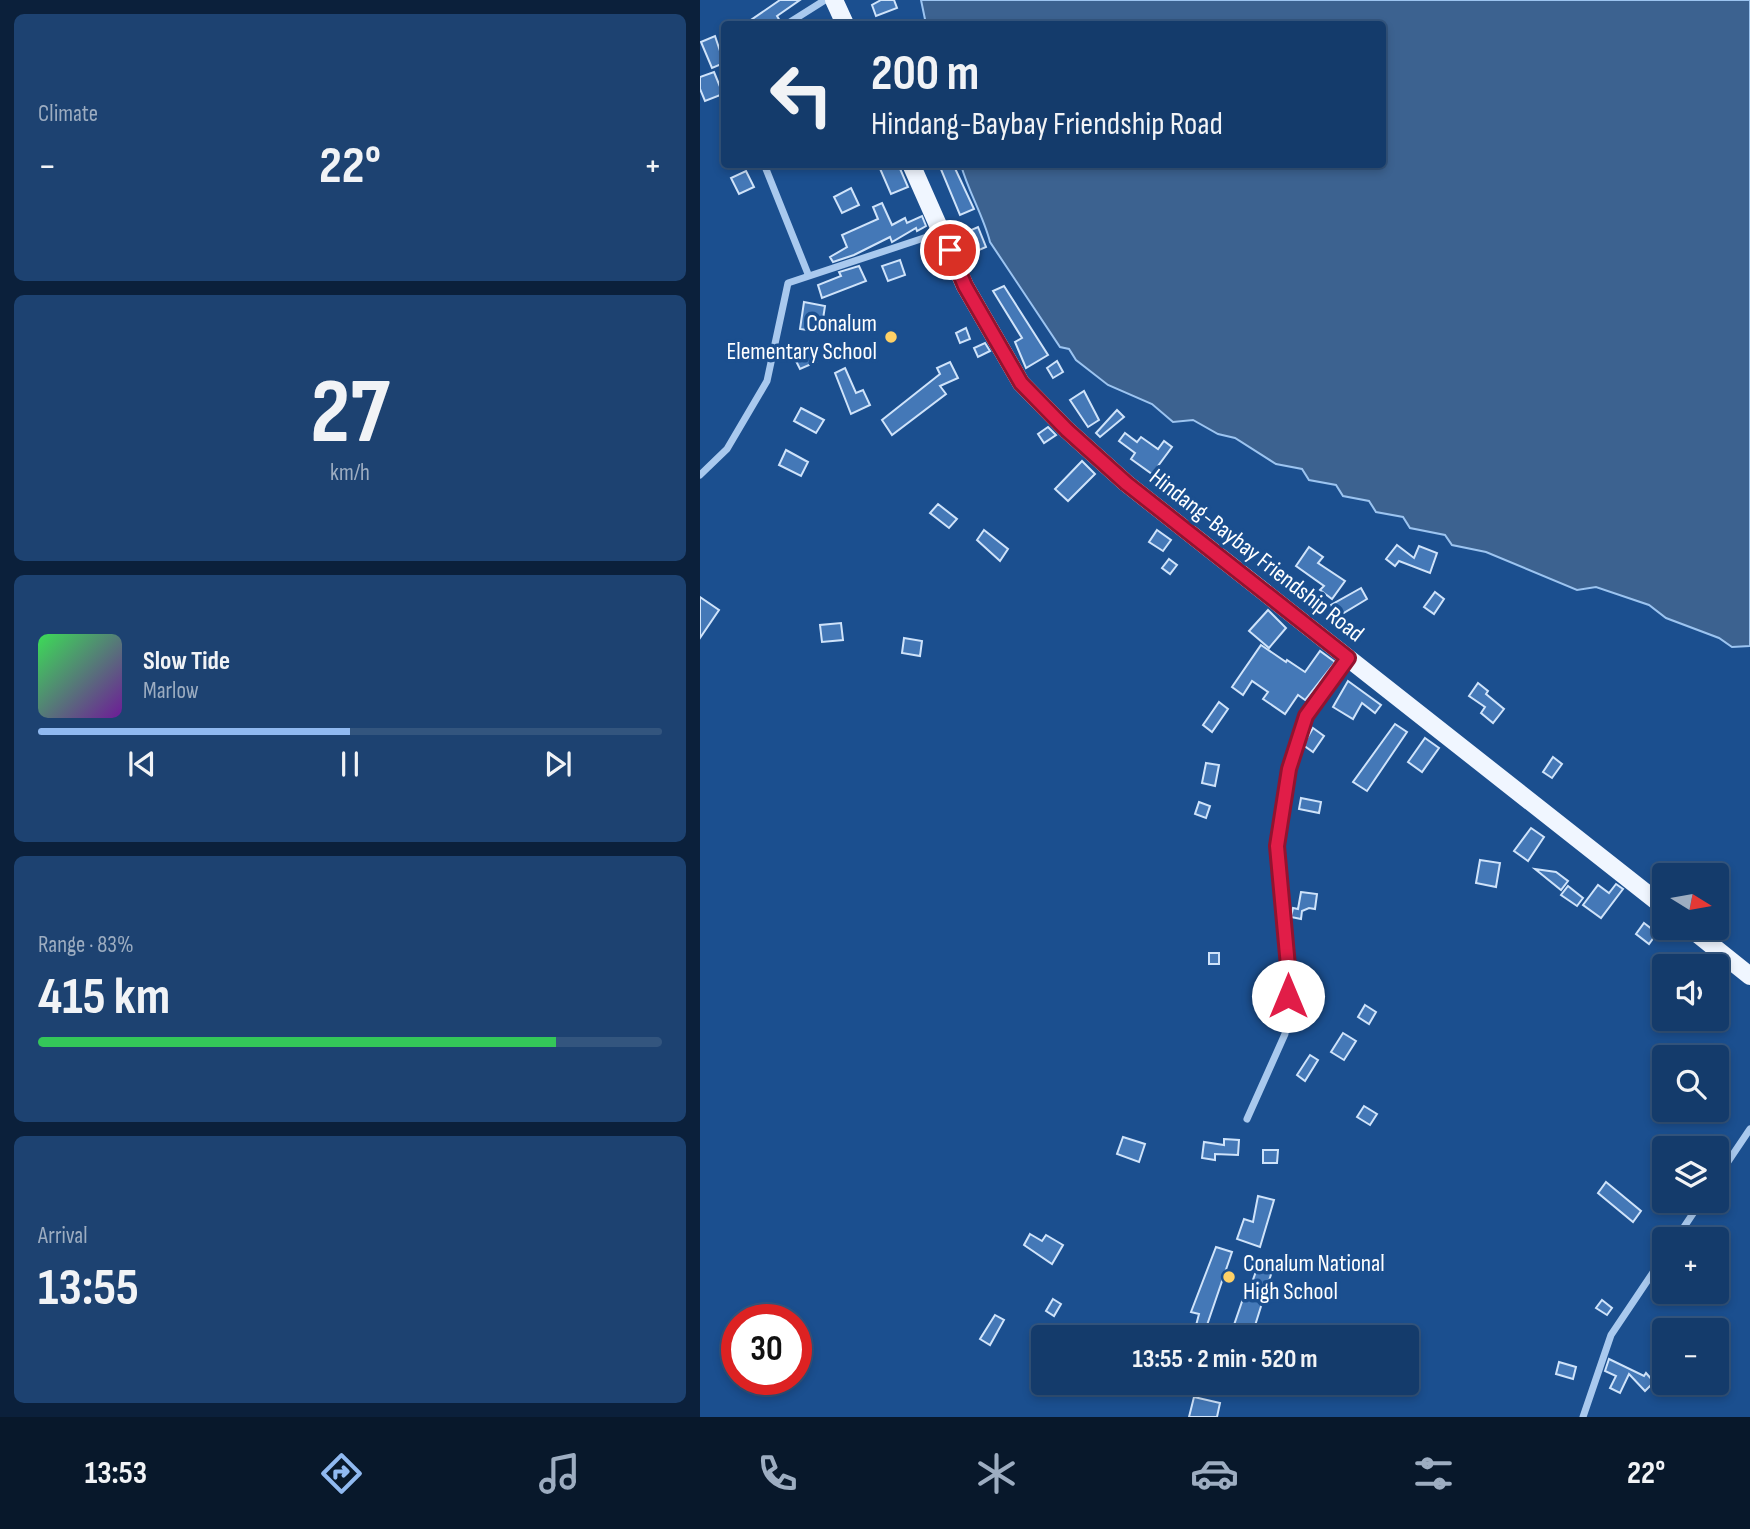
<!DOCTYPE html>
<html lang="en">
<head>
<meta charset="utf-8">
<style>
  body { margin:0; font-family:"Sofia Sans Condensed",sans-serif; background:#1d4271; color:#f1f3f6; height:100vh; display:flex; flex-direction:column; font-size:26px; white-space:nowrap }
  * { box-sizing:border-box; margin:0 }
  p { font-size:23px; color:#9dadc1 }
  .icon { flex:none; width:38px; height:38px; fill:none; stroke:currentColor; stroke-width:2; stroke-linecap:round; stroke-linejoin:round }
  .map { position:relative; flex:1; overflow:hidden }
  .details { display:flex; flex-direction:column; gap:14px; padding:14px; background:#0b203b; width:700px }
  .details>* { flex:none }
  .guide { position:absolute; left:21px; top:21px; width:665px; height:147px; border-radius:7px; box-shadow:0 4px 10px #0003,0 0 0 2px #33557e; background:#143b6b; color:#f1f3f6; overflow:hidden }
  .needle { width:46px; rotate:101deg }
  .fabs { position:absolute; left:952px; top:863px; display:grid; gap:14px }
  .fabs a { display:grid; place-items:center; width:77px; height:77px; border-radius:7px; background:#143b6b; box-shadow:0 4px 10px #0003,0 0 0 2px #33557e; font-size:35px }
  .speed { position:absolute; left:21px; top:1304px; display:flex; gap:14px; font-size:35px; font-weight:700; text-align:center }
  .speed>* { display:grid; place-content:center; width:91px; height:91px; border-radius:50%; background:#143b6b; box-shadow:0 4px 10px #0003,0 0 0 2px #33557e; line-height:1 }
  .speed .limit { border:10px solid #d22; background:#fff; color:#111 }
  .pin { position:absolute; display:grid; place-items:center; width:60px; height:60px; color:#fff; margin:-30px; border:4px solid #fff; border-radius:50%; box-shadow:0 2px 7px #0007 }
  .me { position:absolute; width:77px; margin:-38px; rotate:0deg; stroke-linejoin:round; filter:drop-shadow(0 0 5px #0008) }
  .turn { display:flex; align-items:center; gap:24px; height:147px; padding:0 35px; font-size:32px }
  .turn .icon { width:91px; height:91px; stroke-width:2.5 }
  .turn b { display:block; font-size:49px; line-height:60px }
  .big { font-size:52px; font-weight:700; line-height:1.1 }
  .details .tile { flex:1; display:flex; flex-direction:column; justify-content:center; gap:10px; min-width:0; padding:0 24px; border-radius:10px; background:#1d4271 }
  .details .dial { align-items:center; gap:0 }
  .dial b { font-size:91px; line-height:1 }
  .song { display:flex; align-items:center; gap:21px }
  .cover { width:84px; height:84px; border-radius:10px; background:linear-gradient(135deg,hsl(130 70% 55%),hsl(280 70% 35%)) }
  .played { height:7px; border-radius:4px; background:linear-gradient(90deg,#90b9f0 50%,#33557e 50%) }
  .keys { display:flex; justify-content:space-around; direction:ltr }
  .heat { display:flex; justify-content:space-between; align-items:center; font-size:38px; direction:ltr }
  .charge { height:10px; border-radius:5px; background:linear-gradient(90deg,#34c759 83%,#33557e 0) }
  .trip { position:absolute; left:331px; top:1325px; width:388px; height:70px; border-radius:7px; background:#143b6b; box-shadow:0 4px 10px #0003,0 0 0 2px #33557e; font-weight:700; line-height:70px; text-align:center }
  .menu { display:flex; height:112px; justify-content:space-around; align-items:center; background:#08182b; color:#9dadc1 }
  .menu .icon { width:49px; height:49px }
  .menu .selected { color:#90b9f0 }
  .menu b { font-size:32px; color:#f1f3f6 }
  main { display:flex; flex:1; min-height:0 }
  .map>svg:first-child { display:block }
</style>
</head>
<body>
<main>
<section class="details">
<div class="tile"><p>Climate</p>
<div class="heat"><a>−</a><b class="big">22°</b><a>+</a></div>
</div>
<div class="tile dial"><b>27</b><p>km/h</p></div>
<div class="tile">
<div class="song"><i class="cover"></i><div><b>Slow Tide</b><p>Marlow</p></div></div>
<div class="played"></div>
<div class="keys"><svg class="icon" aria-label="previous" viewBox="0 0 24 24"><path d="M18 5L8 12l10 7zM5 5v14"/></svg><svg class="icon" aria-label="pause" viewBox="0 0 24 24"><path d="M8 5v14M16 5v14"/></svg><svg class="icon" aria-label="next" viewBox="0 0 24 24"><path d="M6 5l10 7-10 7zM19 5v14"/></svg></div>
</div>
<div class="tile"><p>Range · 83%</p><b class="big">415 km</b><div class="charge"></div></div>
<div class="tile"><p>Arrival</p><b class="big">13:55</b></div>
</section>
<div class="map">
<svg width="1050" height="1417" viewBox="0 0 1050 1417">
  <rect width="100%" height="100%" fill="#1b4f8f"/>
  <path fill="#3c6290" stroke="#9cc4f0" stroke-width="2" d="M 221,0 L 1050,0 L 1050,646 L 1032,647 L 1019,638 L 966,618 L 949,605 L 896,587 L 877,590 L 786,552 L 752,545 L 745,535 L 710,528 L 703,517 L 676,512 L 669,501 L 643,496 L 636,485 L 609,480 L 602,469 L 576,464 L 535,438 L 518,434 L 493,420 L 473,422 L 452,404 L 408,385 L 376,360 L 369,349 L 360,347 L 290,242 C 283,215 268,191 261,165 L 682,164 L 682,24 L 226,24 Z"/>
  <g fill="#4478b7" stroke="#cfe3fa" stroke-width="2">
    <path d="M 80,0 L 100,0 L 77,16 L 80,21 L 75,24 L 45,24 Z"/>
    <path d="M 181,0 L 194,0 L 197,8 L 176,16 L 172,5 Z"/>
    <path d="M 15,36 L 24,63 L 12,68 L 1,42 Z"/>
    <path d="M 14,72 L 23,94 L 5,101 L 0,89 L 0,77 Z"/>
    <path d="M 178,164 L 198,164 L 208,187 L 191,194 Z"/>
    <path d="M 246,164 L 253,164 L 274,209 L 260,215 L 240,167 Z"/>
    <path d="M 46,171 L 54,187 L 39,194 L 31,178 Z"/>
    <path d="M 151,188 L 159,205 L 142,213 L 134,197 Z"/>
    <path d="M 182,203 L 192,225 L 205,218 L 207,223 L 222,216 L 226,226 L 217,231 L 216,228 L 192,242 L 190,237 L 154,255 L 133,262 L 130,257 L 147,247 L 142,235 L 178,219 L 173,207 Z"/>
    <path d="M 278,227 L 286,247 L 270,254 L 262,234 Z"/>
    <path d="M 200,260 L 205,275 L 188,281 L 182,266 Z"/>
    <path d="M 159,266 L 166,281 L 122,298 L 118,285 L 141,276 L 139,272 Z"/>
    <path d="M 304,286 L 348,355 L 326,368 L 315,342 L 322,338 L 293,291 Z"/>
    <path d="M 104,302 L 125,306 L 121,332 L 100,329 Z"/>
    <path d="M 266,328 L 270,339 L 260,343 L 256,333 Z"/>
    <path d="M 285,343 L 290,351 L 278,357 L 274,348 Z"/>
    <path d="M 111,349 L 116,362 L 100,369 L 94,357 Z"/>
    <path d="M 357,361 L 363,372 L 353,378 L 347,368 Z"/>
    <path d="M 250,362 L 258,378 L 240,386 L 246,394 L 192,435 L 182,420 L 240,374 L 237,368 Z"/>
    <path d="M 145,368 L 156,393 L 163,390 L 170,405 L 151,414 L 135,373 Z"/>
    <path d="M 384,391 L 399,420 L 388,427 L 370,400 Z"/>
    <path d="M 101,408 L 124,420 L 116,433 L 94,421 Z"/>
    <path d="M 417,410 L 424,417 L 400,437 L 396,433 Z"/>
    <path d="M 348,427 L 356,435 L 344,443 L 338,434 Z"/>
    <path d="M 425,433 L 437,442 L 441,437 L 458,449 L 464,441 L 472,447 L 452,474 L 431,459 L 435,453 L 419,441 Z"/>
    <path d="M 86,450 L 108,462 L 101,476 L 79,465 Z"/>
    <path d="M 382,461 L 395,474 L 368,501 L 355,489 Z"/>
    <path d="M 238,504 L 257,519 L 249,528 L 230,513 Z"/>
    <path d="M 284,530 L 308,549 L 300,561 L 277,540 Z"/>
    <path d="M 457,530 L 471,540 L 463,551 L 449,542 Z"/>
    <path d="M 697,545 L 714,558 L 719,546 L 737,553 L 730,573 L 699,561 L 695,566 L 686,559 Z"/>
    <path d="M 609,547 L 623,557 L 618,563 L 645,581 L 632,599 L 620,590 L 624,586 L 596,566 Z"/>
    <path d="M 469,559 L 477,565 L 470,574 L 462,568 Z"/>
    <path d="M 661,588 L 667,599 L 637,617 L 631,605 Z"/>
    <path d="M 735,592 L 744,599 L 734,614 L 724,607 Z"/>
    <path d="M 0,597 L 19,610 L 0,638 Z"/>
    <path d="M 568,610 L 586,628 L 569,648 L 549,631 Z"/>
    <path d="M 141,623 L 143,640 L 122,642 L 120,625 Z"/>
    <path d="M 204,638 L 222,641 L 220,656 L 202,653 Z"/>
    <path d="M 561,645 L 586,662 L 587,660 L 605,672 L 620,651 L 635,662 L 605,700 L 598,695 L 585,714 L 563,699 L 568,692 L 552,681 L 543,695 L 532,687 Z"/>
    <path d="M 648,681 L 681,705 L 675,713 L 662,703 L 653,719 L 633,707 Z"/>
    <path d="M 778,683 L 788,691 L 786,694 L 804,709 L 793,723 L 781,713 L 785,707 L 769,696 Z"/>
    <path d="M 519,702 L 528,709 L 512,732 L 503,725 Z"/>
    <path d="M 695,724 L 707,732 L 667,791 L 653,782 Z"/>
    <path d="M 613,728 L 624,736 L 613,752 L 603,745 Z"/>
    <path d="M 725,738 L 739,748 L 722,772 L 708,762 Z"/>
    <path d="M 853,757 L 862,764 L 852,778 L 843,772 Z"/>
    <path d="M 506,763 L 519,765 L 515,786 L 502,783 Z"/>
    <path d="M 601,798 L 621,802 L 619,813 L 599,809 Z"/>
    <path d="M 499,802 L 510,806 L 506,818 L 495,814 Z"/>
    <path d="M 831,828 L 844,837 L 828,861 L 814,851 Z"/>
    <path d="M 780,860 L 800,863 L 796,887 L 776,883 Z"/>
    <path d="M 835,869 L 856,872 L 868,881 L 861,890 Z"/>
    <path d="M 916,884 L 923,889 L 901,918 L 883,905 L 898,885 L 909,893 Z"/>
    <path d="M 868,886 L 883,898 L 877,906 L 861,895 Z"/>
    <path d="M 601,892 L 617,894 L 615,909 L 609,908 L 602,911 L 601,919 L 591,917 L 593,908 L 598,909 Z"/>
    <path d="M 944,923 L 957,933 L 949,944 L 936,934 Z"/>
    <rect x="509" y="953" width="10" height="11"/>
    <path d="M 665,1005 L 676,1012 L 669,1024 L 658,1017 Z"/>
    <path d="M 643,1033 L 656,1041 L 644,1060 L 631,1052 Z"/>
    <path d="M 610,1055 L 618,1060 L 605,1081 L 597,1075 Z"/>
    <path d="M 664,1106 L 677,1114 L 670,1125 L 657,1117 Z"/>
    <path d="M 423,1137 L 445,1144 L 439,1162 L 417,1154 Z"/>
    <path d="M 524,1139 L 539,1140 L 538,1155 L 515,1154 L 515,1160 L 502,1158 L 504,1142 L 524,1145 Z"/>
    <path d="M 563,1150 L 578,1150 L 577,1163 L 563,1163 Z"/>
    <path d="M 906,1182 L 941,1211 L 933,1222 L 898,1193 Z"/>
    <path d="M 558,1196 L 574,1200 L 560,1247 L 537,1239 L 544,1219 L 553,1222 Z"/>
    <path d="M 330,1234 L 342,1241 L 346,1235 L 363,1245 L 352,1264 L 324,1245 Z"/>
    <path d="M 516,1247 L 532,1252 L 506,1328 L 528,1334 L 528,1337 L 493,1337 L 499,1314 L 491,1312 Z"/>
    <path d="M 559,1263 L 573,1268 L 553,1332 L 534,1325 L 547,1287 L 550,1288 Z"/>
    <path d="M 353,1299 L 361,1304 L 354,1316 L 346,1311 Z"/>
    <path d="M 902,1300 L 912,1308 L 907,1315 L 896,1308 Z"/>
    <path d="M 295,1315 L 304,1320 L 290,1345 L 280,1339 Z"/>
    <path d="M 909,1359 L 944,1376 L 946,1373 L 954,1382 L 945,1391 L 929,1374 L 920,1393 L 910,1388 L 916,1376 L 905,1371 Z"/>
    <path d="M 859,1362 L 876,1367 L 873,1379 L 856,1374 Z"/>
    <path d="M 494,1397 L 520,1403 L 517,1417 L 489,1417 Z"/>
  </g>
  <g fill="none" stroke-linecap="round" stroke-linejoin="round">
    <g stroke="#a9c9ee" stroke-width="7">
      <path d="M 87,24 L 125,0"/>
      <path d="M 64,164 L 108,274"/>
      <path d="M 0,475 L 27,449 L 67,381 L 88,283 L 242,232"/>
      <path d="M 547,1119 L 585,1034 L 589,977 L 577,846 L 589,769 L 606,716 L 648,658"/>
      <path d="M 1017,1178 L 1050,1129"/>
      <path d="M 976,1239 L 1002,1200"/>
      <path d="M 883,1417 L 911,1335 L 964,1256"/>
    </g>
    <g stroke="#f0f6ff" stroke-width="18">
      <path d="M 134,0 L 145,24"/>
      <path d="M 211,164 L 265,286 L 321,383 L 367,430 L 426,483 L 964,907"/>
      <path d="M 990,928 L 1050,976"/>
    </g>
  </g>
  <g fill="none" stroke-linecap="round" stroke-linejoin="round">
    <defs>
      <path id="route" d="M 250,250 L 265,286 L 321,383 L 367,430 L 426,483 L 648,658 L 606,716 L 589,769 L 577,846 L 589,977 L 588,996"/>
    </defs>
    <use href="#route" stroke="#92132f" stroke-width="18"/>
    <use href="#route" stroke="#e11d48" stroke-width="12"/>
  </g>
  <g fill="#ffd166" stroke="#1b4f8f" stroke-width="2.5">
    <circle cx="191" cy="337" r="7"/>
    <circle cx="529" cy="1277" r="7"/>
  </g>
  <g text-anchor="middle" stroke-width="7" stroke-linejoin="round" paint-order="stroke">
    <g font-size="24" fill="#fff" stroke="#1b4f8f" text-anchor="end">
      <text x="177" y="331">Conalum<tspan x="177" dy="28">Elementary School</tspan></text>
      <text x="543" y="1271" text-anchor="start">Conalum National<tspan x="543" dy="28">High School</tspan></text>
    </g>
    <g font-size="24" fill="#fff" stroke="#1b4f8f">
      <text transform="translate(557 555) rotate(38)" y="8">Hindang-Baybay Friendship Road</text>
    </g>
  </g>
</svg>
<div class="fabs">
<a><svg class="needle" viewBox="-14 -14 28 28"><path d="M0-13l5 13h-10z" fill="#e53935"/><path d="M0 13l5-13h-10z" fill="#9dadc1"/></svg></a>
<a><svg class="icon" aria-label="sound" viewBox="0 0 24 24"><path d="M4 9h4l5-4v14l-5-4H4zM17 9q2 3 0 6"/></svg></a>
<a><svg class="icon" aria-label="search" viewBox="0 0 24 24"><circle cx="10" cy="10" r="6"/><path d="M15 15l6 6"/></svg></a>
<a><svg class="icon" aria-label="layers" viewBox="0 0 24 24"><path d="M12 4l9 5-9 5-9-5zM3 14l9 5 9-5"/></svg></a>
<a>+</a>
<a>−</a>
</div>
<div class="speed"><div class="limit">30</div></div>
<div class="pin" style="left:250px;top:250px;background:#d93025"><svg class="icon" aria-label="arrive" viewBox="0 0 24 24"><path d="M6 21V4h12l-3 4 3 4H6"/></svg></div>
<svg class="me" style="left:588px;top:996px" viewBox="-20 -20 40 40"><circle r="19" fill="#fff"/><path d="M0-13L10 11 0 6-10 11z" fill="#e11d48"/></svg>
<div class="trip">13:55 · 2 min · 520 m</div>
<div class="guide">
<div class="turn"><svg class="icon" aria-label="left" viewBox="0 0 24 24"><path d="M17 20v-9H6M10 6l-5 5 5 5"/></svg><div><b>200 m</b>Hindang-Baybay Friendship Road</div></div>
</div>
</div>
</main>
<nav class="menu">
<b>13:53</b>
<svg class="icon selected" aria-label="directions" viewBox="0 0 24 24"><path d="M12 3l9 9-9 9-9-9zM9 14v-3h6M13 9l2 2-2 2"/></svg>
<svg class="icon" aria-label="music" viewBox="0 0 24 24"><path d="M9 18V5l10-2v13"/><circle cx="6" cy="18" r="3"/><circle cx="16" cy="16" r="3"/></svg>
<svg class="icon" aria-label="phone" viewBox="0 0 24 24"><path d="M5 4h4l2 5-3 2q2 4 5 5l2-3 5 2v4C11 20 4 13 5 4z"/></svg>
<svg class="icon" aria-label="climate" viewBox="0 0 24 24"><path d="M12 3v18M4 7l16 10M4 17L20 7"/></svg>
<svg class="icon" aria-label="car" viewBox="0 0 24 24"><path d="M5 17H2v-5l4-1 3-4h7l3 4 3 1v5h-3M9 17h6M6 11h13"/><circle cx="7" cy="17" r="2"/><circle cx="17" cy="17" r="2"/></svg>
<svg class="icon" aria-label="filters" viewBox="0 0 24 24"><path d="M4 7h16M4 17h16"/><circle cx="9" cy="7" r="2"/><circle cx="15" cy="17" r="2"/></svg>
<b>22°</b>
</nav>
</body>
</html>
